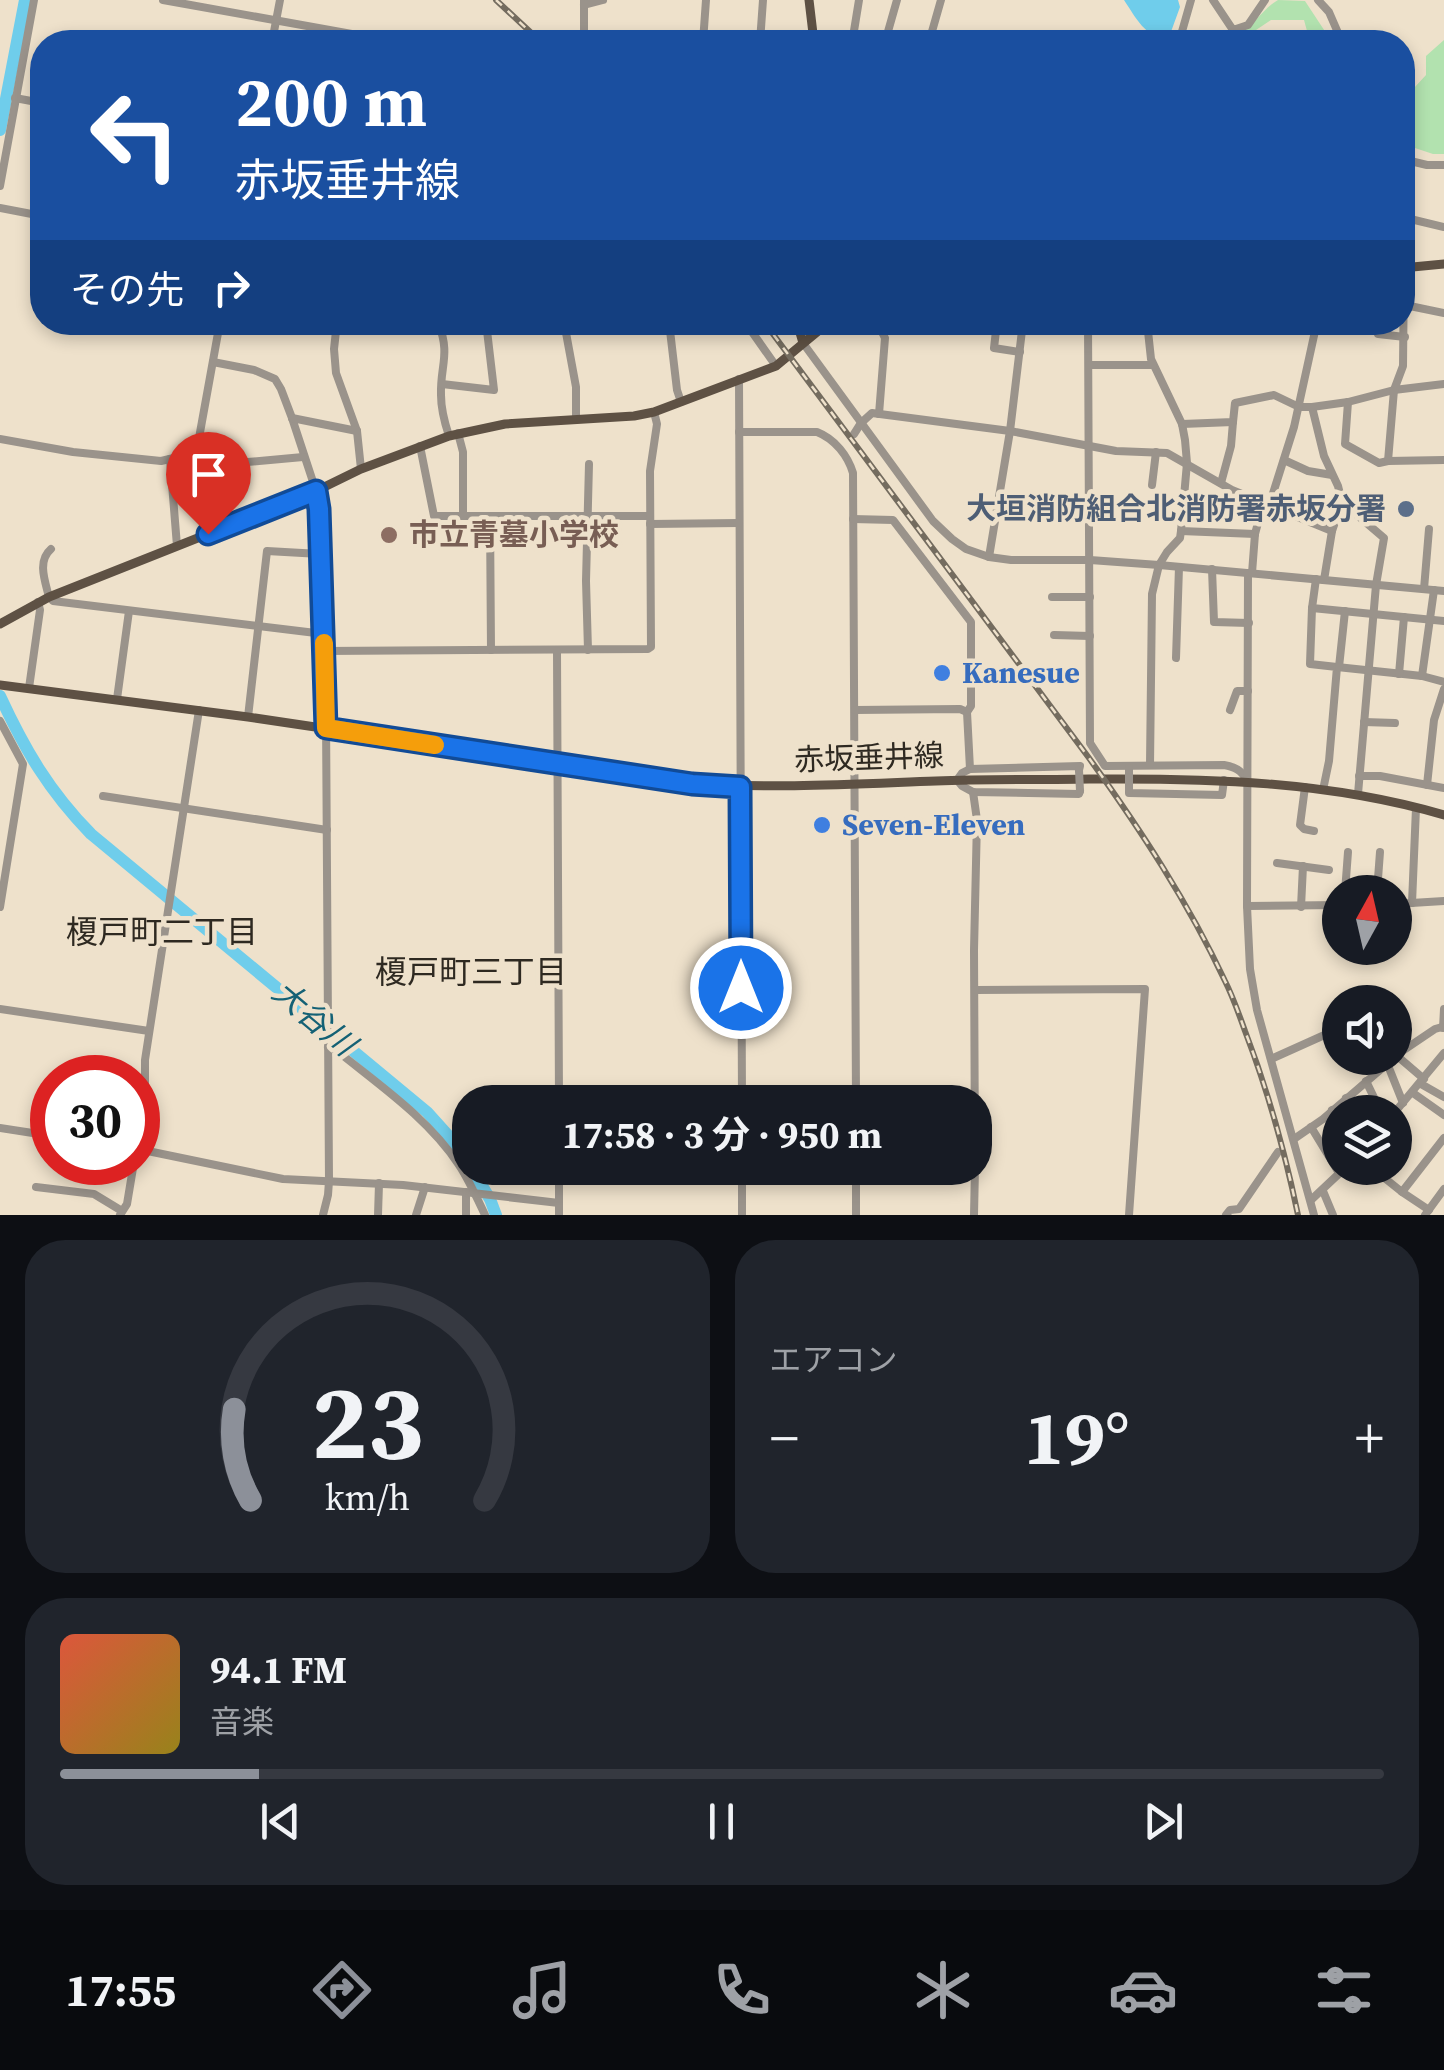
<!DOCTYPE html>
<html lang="ja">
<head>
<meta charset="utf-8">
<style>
  body { margin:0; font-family:"Source Serif 4","Noto Sans JP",serif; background:#20242c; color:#f1f3f6; height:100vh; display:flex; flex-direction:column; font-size:38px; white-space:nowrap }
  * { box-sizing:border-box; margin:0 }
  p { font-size:32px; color:#9ea1a6 }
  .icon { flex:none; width:55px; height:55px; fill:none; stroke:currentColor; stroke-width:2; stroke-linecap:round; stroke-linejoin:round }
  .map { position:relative; height:1215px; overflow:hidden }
  .panel { display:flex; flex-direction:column; gap:25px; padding:25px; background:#0d0f14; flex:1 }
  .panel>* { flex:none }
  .guide { position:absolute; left:30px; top:30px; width:1385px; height:305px; border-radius:40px; box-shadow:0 5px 15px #0003; background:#1a4fa0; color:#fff; overflow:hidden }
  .needle { width:65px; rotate:8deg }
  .fabs { position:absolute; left:1322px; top:875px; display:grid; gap:20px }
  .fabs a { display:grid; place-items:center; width:90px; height:90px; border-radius:50%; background:#171b24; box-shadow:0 5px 15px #0003; font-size:50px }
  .speed { position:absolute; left:30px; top:1055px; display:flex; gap:20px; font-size:50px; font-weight:700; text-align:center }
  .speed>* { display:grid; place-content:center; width:130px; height:130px; border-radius:50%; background:#171b24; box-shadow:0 5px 15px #0003; line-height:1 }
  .speed .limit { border:15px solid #d22; background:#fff; color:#111 }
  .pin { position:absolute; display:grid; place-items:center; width:85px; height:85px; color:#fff; margin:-102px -42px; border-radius:50% 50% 50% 0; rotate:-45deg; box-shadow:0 0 10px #0007 }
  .pin .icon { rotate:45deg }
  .me { position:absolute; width:110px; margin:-55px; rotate:0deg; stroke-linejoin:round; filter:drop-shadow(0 0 8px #0008) }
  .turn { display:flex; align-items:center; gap:35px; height:210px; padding:0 40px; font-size:45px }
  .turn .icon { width:130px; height:130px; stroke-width:2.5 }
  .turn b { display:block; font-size:70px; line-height:85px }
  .then { display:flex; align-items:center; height:95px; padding:0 40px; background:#0003; gap:20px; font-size:38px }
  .big { font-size:75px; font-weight:700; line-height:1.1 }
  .panel .card { flex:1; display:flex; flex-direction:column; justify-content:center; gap:15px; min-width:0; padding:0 35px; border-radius:40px; background:#20242c }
  .panel .dial { align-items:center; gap:0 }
  .dial svg { height:260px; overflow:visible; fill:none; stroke:#363941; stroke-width:7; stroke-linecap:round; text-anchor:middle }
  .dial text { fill:#f1f3f6; stroke:none }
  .song { display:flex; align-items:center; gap:30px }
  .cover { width:120px; height:120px; border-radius:15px; background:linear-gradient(135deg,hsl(10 70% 55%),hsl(50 70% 35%)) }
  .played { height:10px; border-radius:5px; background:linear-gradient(90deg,#8c9099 15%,#363941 15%) }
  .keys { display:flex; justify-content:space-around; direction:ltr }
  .heat { display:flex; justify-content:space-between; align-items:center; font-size:55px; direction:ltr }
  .panel .tiles { flex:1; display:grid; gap:25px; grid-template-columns:1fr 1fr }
  .card:last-child { grid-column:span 2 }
  .trip { position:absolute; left:452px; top:1085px; width:540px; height:100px; border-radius:40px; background:#171b24; box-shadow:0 5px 15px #0003; font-weight:700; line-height:100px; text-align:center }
  .menu { display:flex; height:160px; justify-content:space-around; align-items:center; background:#090b0e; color:#9ea1a6 }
  .menu .icon { width:70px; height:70px }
  .menu .current { color:#8c9099 }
  .menu b { font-size:45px; color:#f1f3f6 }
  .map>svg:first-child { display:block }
</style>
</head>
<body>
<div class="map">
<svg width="1444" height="1215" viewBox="0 0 1444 1215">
  <rect width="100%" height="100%" fill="#eee1cb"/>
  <g fill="#b2e2af">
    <path d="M 1278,0 L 1305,1 L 1332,42 L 1310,42 L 1304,20 L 1271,20 L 1244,38 L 1238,32 C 1256,25 1262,9 1278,0 Z"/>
    <path d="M 1444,40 L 1444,154 L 1433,154 L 1403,144 L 1403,100 L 1426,75 L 1426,56 Z"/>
  </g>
  <g fill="#6fcdeb">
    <path d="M 1124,0 L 1178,0 L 1180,7 L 1168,40 C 1145,37 1136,18 1124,0 Z"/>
    <path d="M 1048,32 L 1115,42 L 1043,42 L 1045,35 Z"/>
  </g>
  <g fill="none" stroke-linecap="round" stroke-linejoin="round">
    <g stroke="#6fcdeb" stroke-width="12">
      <path d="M 0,130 L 25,0"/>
      <path d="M 0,696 C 25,750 49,791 91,834 L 427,1112 L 454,1142 L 470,1165"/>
      <path d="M 471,1168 L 490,1199 L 496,1215"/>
    </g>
    <g stroke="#9a938b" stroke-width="8">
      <path d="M 163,0 L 396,42"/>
      <path d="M 584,0 L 584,42"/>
      <path d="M 1213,0 L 1233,30 L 1248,25 L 1265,0"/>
      <path d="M 1318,0 L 1329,12 L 1342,42"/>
      <path d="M 584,5 L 603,0"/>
      <path d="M 272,42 L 280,0"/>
      <path d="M 703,42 L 706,0"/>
      <path d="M 760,42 L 763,0"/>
      <path d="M 855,42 L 853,37 L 859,0"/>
      <path d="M 885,42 L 897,0"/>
      <path d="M 929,42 L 941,0"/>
      <path d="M 1179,42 L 1191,0"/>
      <path d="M 15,98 L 42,103"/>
      <path d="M 1402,159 L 1427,165 L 1444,165"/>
      <path d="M 0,186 L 34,0"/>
      <path d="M 0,208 L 42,216"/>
      <path d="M 1402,217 L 1444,227"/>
      <path d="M 1405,305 L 1444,313"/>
      <path d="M 337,322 L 334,349 L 336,373 L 357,431 L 361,469"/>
      <path d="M 438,322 C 451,355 440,365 441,395 C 441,408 445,424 449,436"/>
      <path d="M 564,322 L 576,387 L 576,419"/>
      <path d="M 669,322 L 677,390 L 681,402"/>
      <path d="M 745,322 L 776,366"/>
      <path d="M 877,322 L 885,338 L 879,414"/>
      <path d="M 997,322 L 994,348 L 1020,352"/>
      <path d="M 1088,322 L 1090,743 L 1105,766 L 1224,765 C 1235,767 1241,770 1247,780"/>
      <path d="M 1147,322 L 1151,359 L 1182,424 L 1185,440 L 1187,463 L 1181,531 L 1255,534"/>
      <path d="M 1378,334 L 1405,337"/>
      <path d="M 803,343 L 933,521 L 952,539 L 966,549 L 989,557 L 1011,560 L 1090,560 L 1159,565 L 1444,591"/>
      <path d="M 213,362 L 254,370 L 275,379 L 281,389 L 292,418 L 318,497 L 319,509 L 326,716 L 329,1181 L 328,1195 L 323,1215"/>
      <path d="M 1089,365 L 1153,365"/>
      <path d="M 739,379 L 742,1102"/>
      <path d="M 442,384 L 494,390 L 486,322"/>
      <path d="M 1348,402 L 1345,444 L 1379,463 L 1388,461 L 1444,460"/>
      <path d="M 1312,407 L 1324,456 L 1338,486 L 1342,502 L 1384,538 L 1376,585 L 1358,794"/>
      <path d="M 292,418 L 357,431"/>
      <path d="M 1182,424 L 1233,422 L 1235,403 L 1274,395 L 1299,407 L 1312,407 L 1348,402 L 1394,390 L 1444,384"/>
      <path d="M 739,432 L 817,432 C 835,439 848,456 853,473 L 856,1102"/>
      <path d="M 458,433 L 463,452 L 463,516 L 650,516"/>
      <path d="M 854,434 L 861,423 L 872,413 L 1010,431 L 1116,451 L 1167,453 L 1232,490 L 1332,531"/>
      <path d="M 0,439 L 73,452 L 161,461 L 191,454 L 197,449 L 220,322"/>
      <path d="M 420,446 L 434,516 L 463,516"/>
      <path d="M 194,452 L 204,466 L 303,457"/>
      <path d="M 170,459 L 177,546"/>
      <path d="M 1284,460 L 1308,471 L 1332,475"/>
      <path d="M 1388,461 L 1394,390 L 1403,366 L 1404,267"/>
      <path d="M 1221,483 L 1231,446 L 1233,422"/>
      <path d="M 1152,485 L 1156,452"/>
      <path d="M 998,504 L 1090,501"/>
      <path d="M 490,516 L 491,650"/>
      <path d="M 853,519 L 893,520 L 971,622 L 971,706 L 967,712 L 970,769"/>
      <path d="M 650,524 L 739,523"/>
      <path d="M 51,549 C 37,561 45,581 49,597 L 53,601 L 324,634"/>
      <path d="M 989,557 L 1010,431 L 1023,322"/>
      <path d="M 1212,569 L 1214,622 L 1249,623"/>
      <path d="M 1248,573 L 1247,906 L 1250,969 L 1257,1010 L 1314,1215"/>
      <path d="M 1252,573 L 1255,534 L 1259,519 L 1269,506 L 1294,427 L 1317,322"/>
      <path d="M 1316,579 L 1312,608 L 1444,621"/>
      <path d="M 1324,580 L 1332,531 L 1342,502"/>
      <path d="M 1424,589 L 1429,529"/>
      <path d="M 1052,597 L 1090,597"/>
      <path d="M 1312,608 L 1310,664 L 1337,667 L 1329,761 L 1323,790"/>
      <path d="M 1054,635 L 1090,636"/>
      <path d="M 588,650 L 586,581 L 589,464"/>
      <path d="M 324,651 L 648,649 L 651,647 L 650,471 L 657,424 L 654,412"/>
      <path d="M 557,651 L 559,1102"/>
      <path d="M 1176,658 L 1179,567"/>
      <path d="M 1337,667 L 1422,676 L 1444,682"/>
      <path d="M 1339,667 L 1345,611"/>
      <path d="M 1399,674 L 1404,617"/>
      <path d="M 1422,676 L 1434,590"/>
      <path d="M 29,688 L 40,610 L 38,602"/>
      <path d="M 117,699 L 129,611"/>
      <path d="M 855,710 L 960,709 L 967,712"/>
      <path d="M 1230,710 L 1237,691 L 1248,691"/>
      <path d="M 248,717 L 267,551 L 320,554"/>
      <path d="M 0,721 L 23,764 L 0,907"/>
      <path d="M 1364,722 L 1395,723"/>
      <path d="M 1150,765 L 1152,594 L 1159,565 L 1167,552 L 1180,538 L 1181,531"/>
      <path d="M 1079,770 L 1080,766 L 970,769 L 962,773 L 957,780 L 962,786 L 973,792 L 1079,794 L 1080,791"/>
      <path d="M 1359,776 L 1380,776 L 1444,788"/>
      <path d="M 1427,785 L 1434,720 L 1444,689"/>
      <path d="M 1305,787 L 1300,825 L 1304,829 L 1314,831"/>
      <path d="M 1129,791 L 1129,793 L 1222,795 L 1224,780"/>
      <path d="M 973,792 L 977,820 L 974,950 L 975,1160"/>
      <path d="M 103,796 L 327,830"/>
      <path d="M 1277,863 L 1329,870"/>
      <path d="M 1345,892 L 1348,852"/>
      <path d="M 1377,892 L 1380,852"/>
      <path d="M 1412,903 L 1416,808"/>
      <path d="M 1395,904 L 1444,901"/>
      <path d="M 1247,906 L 1340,905"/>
      <path d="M 1301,907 L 1303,866"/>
      <path d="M 975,990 L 1145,989 L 1129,1215"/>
      <path d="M 0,1009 L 149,1031"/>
      <path d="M 1443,1028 L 1444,1009"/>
      <path d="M 328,1047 L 336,1050 C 379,1085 428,1118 459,1165 C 469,1180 477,1198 485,1215"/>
      <path d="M 1396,1055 L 1424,1079"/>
      <path d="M 1395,1056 L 1435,1029 L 1442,1027"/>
      <path d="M 1271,1059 L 1340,1028"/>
      <path d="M 1387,1063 L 1403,1103"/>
      <path d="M 1366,1081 L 1381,1112"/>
      <path d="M 1421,1084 L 1444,1097"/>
      <path d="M 1413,1093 L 1444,1115"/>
      <path d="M 1346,1098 L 1354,1112"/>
      <path d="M 1332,1110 L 1340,1125"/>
      <path d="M 1395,1112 L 1444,1053"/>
      <path d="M 1311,1127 L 1339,1173"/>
      <path d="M 0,1128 L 52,1136"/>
      <path d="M 138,1139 L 145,1093 L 145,1060 L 199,710"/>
      <path d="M 1294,1139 L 1323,1119 L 1394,1058"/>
      <path d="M 138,1149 L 283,1179 L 403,1185 L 559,1203"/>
      <path d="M 742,1168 L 742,1215"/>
      <path d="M 856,1168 L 856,1215"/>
      <path d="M 1372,1168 L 1402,1192"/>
      <path d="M 36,1187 L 94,1194 L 122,1211"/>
      <path d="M 1323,1191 L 1333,1215"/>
      <path d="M 1311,1200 L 1345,1168"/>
      <path d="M 1429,1210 L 1402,1192 L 1444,1138"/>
      <path d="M 120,1215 L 127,1204 L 134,1162"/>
      <path d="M 378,1215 L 379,1183"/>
      <path d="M 416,1215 L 425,1187"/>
      <path d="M 466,1215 L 466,1192"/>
      <path d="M 559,1215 L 559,1168"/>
      <path d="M 974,1215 L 975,1168"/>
      <path d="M 1226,1215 L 1230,1210 L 1239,1209 L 1278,1152"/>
      <path d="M 1425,1215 L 1444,1189"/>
    </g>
    <g stroke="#5e5144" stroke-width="9">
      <path d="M 809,0 L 814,42"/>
      <path d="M 1402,268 L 1444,264"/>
      <path d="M 797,322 L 803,343"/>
      <path d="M 0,624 L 49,597 L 316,491 L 361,469 L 449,436 L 505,424 L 634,416 L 654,412 L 776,366 L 829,322"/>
      <path d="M 0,685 L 248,717 L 692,783 C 773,789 854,784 936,781 C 987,779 1038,780 1089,779 C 1208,778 1328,781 1444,815"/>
    </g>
    <defs>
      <g id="rail">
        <path d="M 496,0 L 541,42"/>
        <path d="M 764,322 L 1089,758 C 1140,829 1188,902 1225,981 C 1233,997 1239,1014 1245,1031 C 1268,1091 1285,1152 1298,1215"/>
      </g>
    </defs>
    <use href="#rail" stroke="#746c5f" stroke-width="6"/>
    <use href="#rail" stroke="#eee1cb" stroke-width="2.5" stroke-dasharray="8" stroke-linecap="butt"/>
    <g stroke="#9a938b" stroke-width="8">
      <path d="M 1129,768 L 1129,791"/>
      <path d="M 1079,770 L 1080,791"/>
    </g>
  </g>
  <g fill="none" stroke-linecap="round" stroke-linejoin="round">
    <defs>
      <path id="route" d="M 208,534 L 316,491 L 319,509 L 326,728 L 692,784 L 740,787 L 741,988"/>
    </defs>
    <use href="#route" stroke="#114b97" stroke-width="25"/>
    <use href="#route" stroke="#1a73e8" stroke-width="18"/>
    <path stroke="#f59e0b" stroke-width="18" d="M 324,643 L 326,728 L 435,745"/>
  </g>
  <circle fill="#5c6f8a" stroke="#eee1cb" stroke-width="4" cx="1406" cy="509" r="10"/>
  <circle fill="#8d6e63" stroke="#eee1cb" stroke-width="4" cx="389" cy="535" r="10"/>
  <g fill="#3f7fe0" stroke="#eee1cb" stroke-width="4">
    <circle cx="942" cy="673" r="10"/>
    <circle cx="822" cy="825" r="10"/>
  </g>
  <g text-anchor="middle" stroke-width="9" stroke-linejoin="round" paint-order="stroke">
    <g font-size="30" font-weight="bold" fill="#4e5e75" stroke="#eee1cb" text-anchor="end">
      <text x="1386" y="519">大垣消防組合北消防署赤坂分署</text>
    </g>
    <g font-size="30" font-weight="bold" fill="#785e54" stroke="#eee1cb" text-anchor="start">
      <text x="409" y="545">市立青墓小学校</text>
    </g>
    <g font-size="30" font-weight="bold" fill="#366cbe" stroke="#eee1cb" text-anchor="start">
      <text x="962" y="683">Kanesue</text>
      <text x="842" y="835">Seven-Eleven</text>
    </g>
    <g font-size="30" fill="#2e2921" stroke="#eee1cb">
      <text transform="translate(869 758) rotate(-2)" y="10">赤坂垂井線</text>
    </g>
    <g font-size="32" fill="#2e2921" stroke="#eee1cb">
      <text x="162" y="943">榎戸町二丁目</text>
      <text x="471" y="983">榎戸町三丁目</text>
    </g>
    <g font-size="32" font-style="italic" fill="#146175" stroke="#eee1cb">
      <text transform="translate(314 1018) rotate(40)" y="11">大谷川</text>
    </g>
  </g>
</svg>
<div class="fabs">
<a><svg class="needle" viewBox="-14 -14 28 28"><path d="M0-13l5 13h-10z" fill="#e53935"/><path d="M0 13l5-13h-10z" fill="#9ea1a6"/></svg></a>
<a><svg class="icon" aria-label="sound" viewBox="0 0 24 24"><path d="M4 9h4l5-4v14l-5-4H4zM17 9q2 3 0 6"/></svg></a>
<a><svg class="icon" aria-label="layers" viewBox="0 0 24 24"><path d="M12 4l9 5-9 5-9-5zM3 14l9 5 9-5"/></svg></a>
</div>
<div class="speed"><div class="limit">30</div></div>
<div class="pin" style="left:208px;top:534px;background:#d93025"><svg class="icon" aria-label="arrive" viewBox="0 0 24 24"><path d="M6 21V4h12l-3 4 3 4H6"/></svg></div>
<svg class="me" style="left:741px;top:988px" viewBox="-20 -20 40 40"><circle r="17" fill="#1a73e8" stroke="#fff" stroke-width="3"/><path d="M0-11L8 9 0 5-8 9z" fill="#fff"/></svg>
<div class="trip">17:58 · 3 分 · 950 m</div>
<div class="guide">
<div class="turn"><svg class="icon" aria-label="left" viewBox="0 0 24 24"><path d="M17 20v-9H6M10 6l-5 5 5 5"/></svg><div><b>200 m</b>赤坂垂井線</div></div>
<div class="then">その先<svg class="icon" aria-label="right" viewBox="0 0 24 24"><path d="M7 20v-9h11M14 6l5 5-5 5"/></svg></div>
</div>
</div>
<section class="panel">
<div class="tiles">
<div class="card dial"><svg viewBox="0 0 100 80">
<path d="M14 69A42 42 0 1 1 86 69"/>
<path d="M14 69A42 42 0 0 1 9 41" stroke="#8c9099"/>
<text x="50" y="56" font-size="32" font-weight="700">23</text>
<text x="50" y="72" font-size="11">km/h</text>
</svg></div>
<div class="card"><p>エアコン</p>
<div class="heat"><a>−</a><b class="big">19°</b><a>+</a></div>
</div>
<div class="card">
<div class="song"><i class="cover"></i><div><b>94.1 FM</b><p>音楽</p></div></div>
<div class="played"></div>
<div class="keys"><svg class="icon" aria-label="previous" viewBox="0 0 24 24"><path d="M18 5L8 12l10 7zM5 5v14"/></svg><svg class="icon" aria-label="pause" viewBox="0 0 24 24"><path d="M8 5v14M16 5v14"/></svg><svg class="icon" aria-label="next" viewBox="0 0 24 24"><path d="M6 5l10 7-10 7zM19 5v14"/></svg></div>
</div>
</div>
</section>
<nav class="menu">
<b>17:55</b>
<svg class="icon current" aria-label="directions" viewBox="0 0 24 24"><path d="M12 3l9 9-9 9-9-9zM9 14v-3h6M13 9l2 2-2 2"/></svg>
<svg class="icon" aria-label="music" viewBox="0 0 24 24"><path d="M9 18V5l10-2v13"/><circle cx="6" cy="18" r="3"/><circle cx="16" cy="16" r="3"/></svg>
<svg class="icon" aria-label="phone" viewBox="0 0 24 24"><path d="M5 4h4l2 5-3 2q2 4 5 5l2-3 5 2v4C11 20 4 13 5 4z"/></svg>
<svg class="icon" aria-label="climate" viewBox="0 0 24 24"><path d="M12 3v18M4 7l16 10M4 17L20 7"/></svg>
<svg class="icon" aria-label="car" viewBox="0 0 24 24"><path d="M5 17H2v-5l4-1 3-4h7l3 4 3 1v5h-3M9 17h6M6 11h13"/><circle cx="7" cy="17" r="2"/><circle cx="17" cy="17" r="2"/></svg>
<svg class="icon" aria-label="filters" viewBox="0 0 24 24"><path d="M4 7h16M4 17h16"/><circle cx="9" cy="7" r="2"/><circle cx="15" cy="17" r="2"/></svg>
</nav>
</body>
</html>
